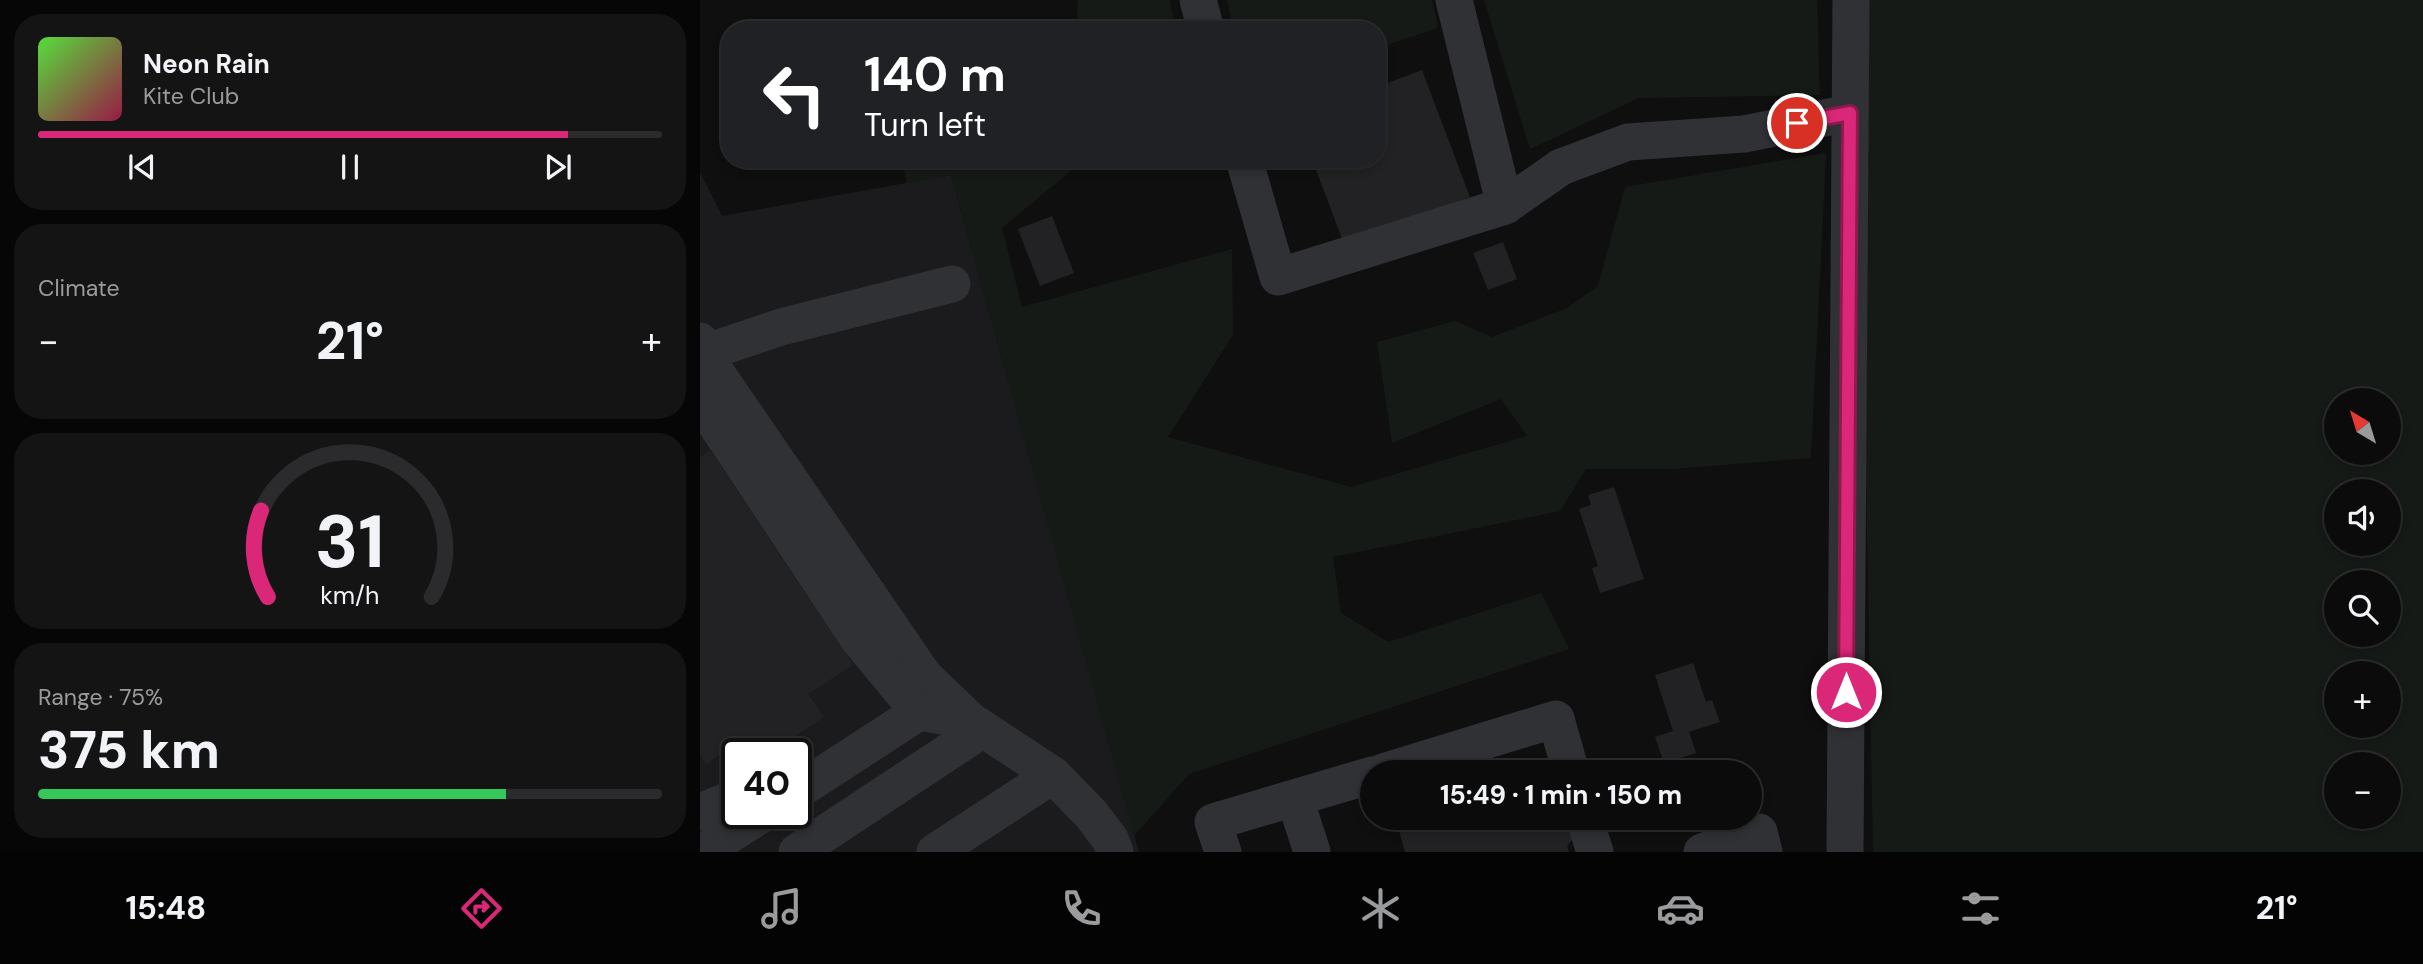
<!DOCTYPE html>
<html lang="en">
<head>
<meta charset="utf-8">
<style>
  body { margin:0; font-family:"DM Sans",sans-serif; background:#141415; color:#f1f3f6; height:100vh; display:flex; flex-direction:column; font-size:26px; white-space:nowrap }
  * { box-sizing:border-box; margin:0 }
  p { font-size:23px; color:#9a9b9d }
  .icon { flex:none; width:38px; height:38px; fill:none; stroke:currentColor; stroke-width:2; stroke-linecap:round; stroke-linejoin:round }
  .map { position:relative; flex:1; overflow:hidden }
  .details { display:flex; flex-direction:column; gap:14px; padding:14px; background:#060607; width:700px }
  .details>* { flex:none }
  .guide { position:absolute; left:21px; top:21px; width:665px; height:147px; border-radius:28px; box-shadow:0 4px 10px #0003,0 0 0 2px #2b2b2d; background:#202124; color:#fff; overflow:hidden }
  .needle { width:46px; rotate:322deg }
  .controls { position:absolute; left:1624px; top:388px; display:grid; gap:14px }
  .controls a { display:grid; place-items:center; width:77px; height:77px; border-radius:50%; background:#0b0b0c; box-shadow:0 4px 10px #0003,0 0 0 2px #2b2b2d; font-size:35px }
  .speed { position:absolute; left:21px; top:738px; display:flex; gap:14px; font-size:35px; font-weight:700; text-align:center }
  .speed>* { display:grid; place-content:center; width:91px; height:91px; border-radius:50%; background:#0b0b0c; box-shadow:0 4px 10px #0003,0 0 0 2px #2b2b2d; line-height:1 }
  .speed .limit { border:4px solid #111; border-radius:10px; background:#fff; color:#111 }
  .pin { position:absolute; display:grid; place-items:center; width:60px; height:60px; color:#fff; margin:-30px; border:4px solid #fff; border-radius:50%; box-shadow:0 2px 7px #0007 }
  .me { position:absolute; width:77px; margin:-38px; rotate:0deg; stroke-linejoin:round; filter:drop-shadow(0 0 5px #0008) }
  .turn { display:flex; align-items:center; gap:24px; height:147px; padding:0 28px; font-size:32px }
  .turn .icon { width:91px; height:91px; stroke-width:2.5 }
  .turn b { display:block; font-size:49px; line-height:60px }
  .big { font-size:52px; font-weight:800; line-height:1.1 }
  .details .card { flex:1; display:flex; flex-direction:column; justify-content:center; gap:10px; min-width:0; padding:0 24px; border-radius:28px; background:#141415 }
  .details .dial { align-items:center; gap:0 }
  .dial svg { height:182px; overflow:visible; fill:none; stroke:#2b2b2d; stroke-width:7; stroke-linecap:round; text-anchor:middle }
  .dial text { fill:#f1f3f6; stroke:none }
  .song { display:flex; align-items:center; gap:21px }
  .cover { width:84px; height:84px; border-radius:10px; background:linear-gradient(135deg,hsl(110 70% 55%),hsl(340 70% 35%)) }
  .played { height:7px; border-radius:4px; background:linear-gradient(90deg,#db2777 85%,#2b2b2d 85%) }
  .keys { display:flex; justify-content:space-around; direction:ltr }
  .heat { display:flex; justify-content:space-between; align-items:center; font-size:38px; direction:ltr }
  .charge { height:10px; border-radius:5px; background:linear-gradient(90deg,#34c759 75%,#2b2b2d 0) }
  .trip { position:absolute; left:660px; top:760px; width:402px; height:70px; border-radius:35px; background:#0b0b0c; box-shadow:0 4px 10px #0003,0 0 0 2px #2b2b2d; font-weight:800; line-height:70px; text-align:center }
  .tabs { display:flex; height:112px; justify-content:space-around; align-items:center; background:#040405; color:#9a9b9d }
  .tabs .icon { width:49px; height:49px }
  .tabs .selected { color:#db2777 }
  .tabs b { font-size:32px; color:#f1f3f6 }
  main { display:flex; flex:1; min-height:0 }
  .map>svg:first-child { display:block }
</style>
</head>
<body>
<main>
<section class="details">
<div class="card">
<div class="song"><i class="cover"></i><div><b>Neon Rain</b><p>Kite Club</p></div></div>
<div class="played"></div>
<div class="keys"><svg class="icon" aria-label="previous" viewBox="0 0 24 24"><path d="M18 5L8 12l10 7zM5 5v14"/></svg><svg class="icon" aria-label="pause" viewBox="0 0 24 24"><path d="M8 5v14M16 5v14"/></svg><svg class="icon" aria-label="next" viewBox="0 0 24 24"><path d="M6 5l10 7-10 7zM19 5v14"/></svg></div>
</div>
<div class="card"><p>Climate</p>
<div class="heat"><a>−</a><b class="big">21°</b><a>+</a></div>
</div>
<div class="card dial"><svg viewBox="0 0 100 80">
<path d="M14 69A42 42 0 1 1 86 69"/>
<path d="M14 69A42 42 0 0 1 11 31" stroke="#db2777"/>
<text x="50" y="56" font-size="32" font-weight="700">31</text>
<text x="50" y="72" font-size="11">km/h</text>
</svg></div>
<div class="card"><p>Range · 75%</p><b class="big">375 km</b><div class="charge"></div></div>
</section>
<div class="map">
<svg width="1723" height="852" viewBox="0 0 1723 852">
  <rect width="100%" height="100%" fill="#0f0f10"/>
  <path fill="#1b1b1d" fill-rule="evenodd" d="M 0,172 L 22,216 L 251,175 L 439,852 L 0,852 ZM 37,754 L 96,754 L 96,814 L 37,814 Z"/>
  <g fill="#161a17" fill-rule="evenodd">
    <path d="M 378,0 L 470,0 L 475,30 L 376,30 Z"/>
    <path d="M 527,0 L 732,0 L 738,28 L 677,48 L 677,30 L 533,30 Z"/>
    <path d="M 784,0 L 1117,0 L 1120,95 L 939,98 L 830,149 Z"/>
    <path d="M 1157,0 L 1723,0 L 1723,852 L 1173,852 ZM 1636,401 L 1689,401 L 1689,453 L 1636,453 ZM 1636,492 L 1689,492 L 1689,544 L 1636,544 ZM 1636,583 L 1689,583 L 1689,635 L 1636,635 ZM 1636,674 L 1689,674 L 1689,726 L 1636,726 ZM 1636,765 L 1689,765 L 1689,817 L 1636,817 Z"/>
    <path d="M 1126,153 L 1111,458 L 972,469 L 886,469 L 860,511 L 633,557 L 641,613 L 688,642 L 841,593 L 869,649 L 489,774 L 434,836 L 251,175 L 207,183 L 201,159 L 385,159 L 302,228 L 322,307 L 532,249 L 533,335 L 468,437 L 651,487 L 827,436 L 801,399 L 692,443 L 677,342 L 755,321 L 792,337 L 867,308 L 898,286 L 925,187 Z"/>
  </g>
  <g fill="#222224">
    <path d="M 301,21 L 303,30 L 270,30 L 270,29 Z"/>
    <path d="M 722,70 L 770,197 L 644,244 L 612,159 L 677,159 L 677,87 Z"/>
    <path d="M 352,216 L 374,273 L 340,286 L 318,229 Z"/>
    <path d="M 803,242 L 817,279 L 788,290 L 773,253 Z"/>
    <path d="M 10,450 L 153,665 L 108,694 L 124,717 L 68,754 L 57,754 L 46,738 L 6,764 L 0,755 L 0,457 Z"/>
    <path d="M 914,487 L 944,579 L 900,593 L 892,568 L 898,566 L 879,509 L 891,505 L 888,495 Z"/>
    <path d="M 993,663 L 1006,702 L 1012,700 L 1020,722 L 989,732 L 996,753 L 964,763 L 955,737 L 973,731 L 955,675 Z"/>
    <path d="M 799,762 L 801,772 L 769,772 L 769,771 Z"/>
    <path d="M 850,762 L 853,772 L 820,772 L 820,771 Z"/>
    <path d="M 695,817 L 866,817 L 873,839 L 867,846 L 869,852 L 705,852 Z"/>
  </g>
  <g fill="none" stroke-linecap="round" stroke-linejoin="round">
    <g stroke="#303135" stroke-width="37">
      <path d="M 498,0 L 506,30"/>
      <path d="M 754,0 L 805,206"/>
      <path d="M 544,159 L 578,277 L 805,206 L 861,167 L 928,142 L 1044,134 L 1150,113"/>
      <path d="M 0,341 L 13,368 L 224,676 L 271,721"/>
      <path d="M 7,352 L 81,327 L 252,284"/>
      <path d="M 0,400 L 159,640 L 219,712 L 271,721 L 353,775 L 391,814 L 410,839 L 415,852"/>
      <path d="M 683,772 L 856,719 L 871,772"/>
      <path d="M 96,792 L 219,712"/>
      <path d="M 595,799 L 612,852"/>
      <path d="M 0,812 L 37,797"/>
      <path d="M 884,817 L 895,852"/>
      <path d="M 3,852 L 62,814"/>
      <path d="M 97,852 L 283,729"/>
      <path d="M 235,852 L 353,775"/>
      <path d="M 523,852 L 513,822 L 672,775"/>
      <path d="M 1002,852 L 1059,832 L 1064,852"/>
      <path d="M 1145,852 L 1151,0"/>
    </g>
  </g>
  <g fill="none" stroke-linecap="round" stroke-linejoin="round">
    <defs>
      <path id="route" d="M 1097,123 L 1150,113 L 1146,692"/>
    </defs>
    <use href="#route" stroke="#8e194d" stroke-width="18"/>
    <use href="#route" stroke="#db2777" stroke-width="12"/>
  </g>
</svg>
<div class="controls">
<a><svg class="needle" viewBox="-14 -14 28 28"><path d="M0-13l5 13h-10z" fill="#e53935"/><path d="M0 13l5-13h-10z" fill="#9a9b9d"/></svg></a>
<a><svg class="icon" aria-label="sound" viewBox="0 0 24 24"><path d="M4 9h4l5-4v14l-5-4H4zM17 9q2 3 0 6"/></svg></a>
<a><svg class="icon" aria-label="search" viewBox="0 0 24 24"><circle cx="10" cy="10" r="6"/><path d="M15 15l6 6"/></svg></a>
<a>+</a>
<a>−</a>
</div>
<div class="speed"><div class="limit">40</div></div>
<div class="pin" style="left:1097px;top:123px;background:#d93025"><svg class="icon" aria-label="arrive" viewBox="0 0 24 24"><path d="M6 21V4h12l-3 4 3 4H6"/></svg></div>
<svg class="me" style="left:1146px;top:692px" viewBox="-20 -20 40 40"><circle r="17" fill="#db2777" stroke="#fff" stroke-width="3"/><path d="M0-11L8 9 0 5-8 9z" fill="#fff"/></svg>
<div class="trip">15:49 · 1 min · 150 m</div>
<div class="guide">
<div class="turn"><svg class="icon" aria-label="left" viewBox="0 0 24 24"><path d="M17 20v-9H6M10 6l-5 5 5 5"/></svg><div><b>140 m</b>Turn left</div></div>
</div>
</div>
</main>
<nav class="tabs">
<b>15:48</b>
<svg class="icon selected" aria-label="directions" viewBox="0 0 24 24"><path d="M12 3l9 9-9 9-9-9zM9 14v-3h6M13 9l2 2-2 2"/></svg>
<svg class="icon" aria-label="music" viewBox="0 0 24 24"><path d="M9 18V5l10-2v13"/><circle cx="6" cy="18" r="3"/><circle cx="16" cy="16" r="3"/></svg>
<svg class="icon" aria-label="phone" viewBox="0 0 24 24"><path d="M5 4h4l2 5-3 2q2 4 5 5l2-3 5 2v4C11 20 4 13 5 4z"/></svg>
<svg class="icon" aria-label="climate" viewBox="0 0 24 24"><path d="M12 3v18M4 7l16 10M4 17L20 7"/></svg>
<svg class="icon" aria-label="car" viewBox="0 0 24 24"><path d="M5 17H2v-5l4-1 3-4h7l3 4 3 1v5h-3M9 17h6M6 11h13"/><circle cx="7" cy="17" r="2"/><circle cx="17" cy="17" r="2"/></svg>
<svg class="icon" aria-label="filters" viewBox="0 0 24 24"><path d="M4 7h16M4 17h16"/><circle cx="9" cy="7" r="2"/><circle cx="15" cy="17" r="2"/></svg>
<b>21°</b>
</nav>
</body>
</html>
